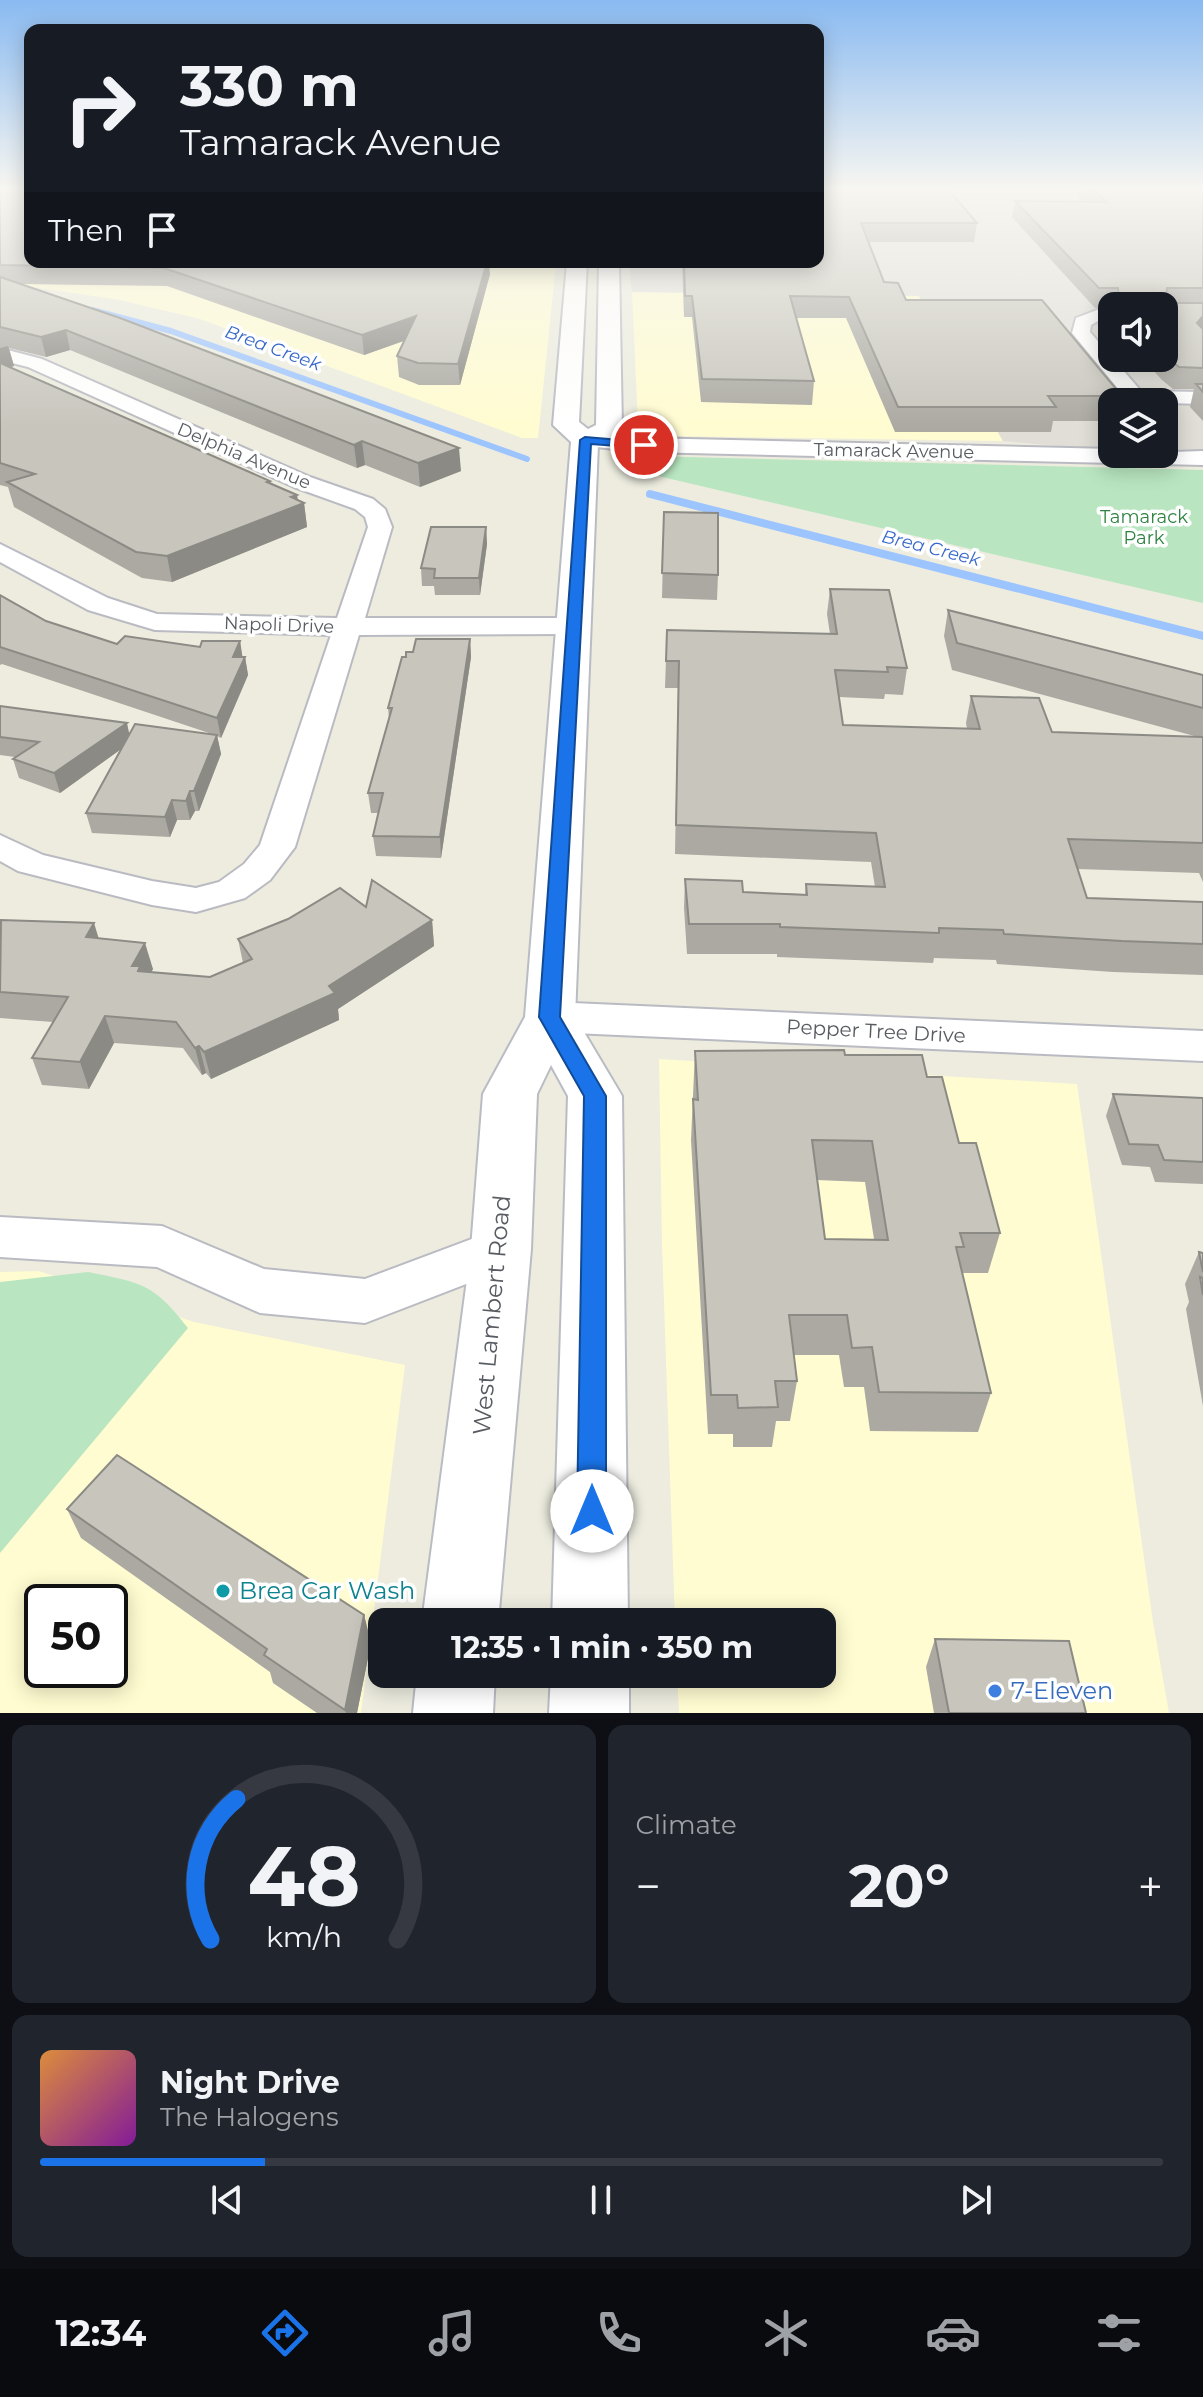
<!DOCTYPE html>
<html lang="en">
<head>
<meta charset="utf-8">
<style>
  body { margin:0; font-family:Montserrat,sans-serif; background:#20242c; color:#f1f3f6; height:100vh; display:flex; flex-direction:column; font-size:30px; white-space:nowrap }
  * { box-sizing:border-box; margin:0 }
  p { font-size:26px; color:#9ea1a6 }
  .icon { flex:none; width:44px; height:44px; fill:none; stroke:currentColor; stroke-width:2; stroke-linecap:round; stroke-linejoin:round }
  .map { position:relative; height:1713px; overflow:hidden }
  .drawer { display:flex; flex-direction:column; gap:12px; padding:12px; background:#0d0f14; flex:1 }
  .drawer>* { flex:none }
  .hud { position:absolute; left:24px; top:24px; width:800px; height:244px; border-radius:16px; box-shadow:0 4px 20px #0003; background:#171b24; color:#f1f3f6; overflow:hidden }
  .fabs { position:absolute; left:1098px; top:292px; display:grid; gap:16px }
  .fabs a { display:grid; place-items:center; width:80px; height:80px; border-radius:16px; background:#171b24; box-shadow:0 4px 20px #0003; font-size:40px }
  .speed { position:absolute; left:24px; top:1584px; display:flex; gap:16px; font-size:40px; font-weight:700; text-align:center }
  .speed>* { display:grid; place-content:center; width:104px; height:104px; border-radius:50%; background:#171b24; box-shadow:0 4px 20px #0003; line-height:1 }
  .speed .limit { border:4px solid #111; border-radius:12px; background:#fff; color:#111 }
  .pin { position:absolute; display:grid; place-items:center; width:68px; height:68px; color:#fff; margin:-34px; border:4px solid #fff; border-radius:50%; box-shadow:0 2px 8px #0007 }
  .me { position:absolute; width:88px; margin:-44px; rotate:0deg; stroke-linejoin:round; filter:drop-shadow(0 0 6px #0008) }
  .turn { display:flex; align-items:center; gap:28px; height:168px; padding:0 24px; font-size:36px }
  .turn .icon { width:104px; height:104px; stroke-width:2.5 }
  .turn b { display:block; font-size:56px; line-height:68px }
  .then { display:flex; align-items:center; height:76px; padding:0 24px; background:#0003; gap:16px; font-size:30px }
  .big { font-size:60px; font-weight:700; line-height:1.1 }
  .drawer .card { flex:1; display:flex; flex-direction:column; justify-content:center; gap:12px; min-width:0; padding:0 28px; border-radius:16px; background:#20242c }
  .drawer .dial { align-items:center; gap:0 }
  .dial svg { height:208px; overflow:visible; fill:none; stroke:#363941; stroke-width:7; stroke-linecap:round; text-anchor:middle }
  .dial text { fill:#f1f3f6; stroke:none }
  .song { display:flex; align-items:center; gap:24px }
  .cover { width:96px; height:96px; border-radius:12px; background:linear-gradient(135deg,hsl(30 70% 55%),hsl(290 70% 35%)) }
  .played { height:8px; border-radius:4px; background:linear-gradient(90deg,#1a73e8 20%,#363941 20%) }
  .keys { display:flex; justify-content:space-around; direction:ltr }
  .heat { display:flex; justify-content:space-between; align-items:center; font-size:44px; direction:ltr }
  .drawer .tiles { flex:1; display:grid; gap:12px; grid-template-columns:1fr 1fr }
  .card:last-child { grid-column:span 2 }
  .trip { position:absolute; left:368px; top:1608px; width:468px; height:80px; border-radius:16px; background:#171b24; box-shadow:0 4px 20px #0003; font-weight:700; line-height:80px; text-align:center }
  .menu { display:flex; height:128px; justify-content:space-around; align-items:center; background:#090b0e; color:#9ea1a6 }
  .menu .icon { width:56px; height:56px }
  .menu .selected { color:#1a73e8 }
  .menu b { font-size:36px; color:#f1f3f6 }
  .map>svg:first-child { display:block }
</style>
</head>
<body>
<div class="map">
<svg width="1203" height="1713" viewBox="0 0 1203 1713">
  <rect width="100%" height="100%" fill="#edecdf"/>
  <g fill="#fffcd1" fill-rule="evenodd">
    <path d="M 30,262 L 556,264 L 538,438 L 522,438 L 200,319 L 120,300 L 0,282 Z"/>
    <path d="M 632,292 L 919,296 L 1003,441 L 662,436 L 638,425 Z"/>
    <path d="M 659,1059 L 1077,1084 L 1153,1622 L 1169,1713 L 679,1713 L 677,1674 L 822,1674 L 822,1622 L 675,1622 L 662,1245 Z"/>
    <path d="M 39,1271 L 194,1322 L 405,1365 L 361,1713 L 0,1713 L 0,1272 ZM 42,1602 L 110,1602 L 110,1670 L 42,1670 Z"/>
  </g>
  <path fill="#e0ded7" fill-rule="evenodd" d="M 818,188 L 1203,188 L 1203,458 L 1164,454 L 1164,402 L 1112,402 L 1112,451 L 1003,441 L 919,296 L 632,292 L 629,262 L 818,262 ZM 1112,306 L 1164,306 L 1164,358 L 1112,358 Z"/>
  <g fill="#b9e6c0">
    <path d="M 645,456 L 1203,470 L 1203,603 L 641,472 Z"/>
    <path d="M 88,1272 C 142,1283 153,1283 188,1328 L 0,1553 L 0,1282 Z"/>
  </g>
  <g fill="none" stroke-linecap="round" stroke-linejoin="round">
    <path stroke="#9cc4ff" stroke-width="6" d="M 92,310 L 171,331 L 527,459"/>
    <path stroke="#9cc4ff" stroke-width="8" d="M 650,494 L 1203,636"/>
    <defs>
      <g id="street">
        <path d="M 1097,310 L 1112,310 L 1112,320 L 1100,320 L 1091,325 L 1090,332 L 1141,391 L 1203,392 L 1203,404 L 1129,402 L 1072,333 L 1076,318 Z"/>
        <path d="M 0,348 L 42,359 L 310,477 L 373,499 L 385,509 L 392,527 L 365,618 L 574,618 L 584,620 L 588,626 L 584,632 L 574,634 L 359,635 L 295,847 L 270,880 L 245,898 L 196,912 L 152,905 L 18,871 L 0,861 L 0,835 L 43,855 L 152,881 L 196,888 L 219,882 L 244,864 L 260,845 L 331,635 L 155,630 L 88,610 L 0,562 L 0,544 L 108,598 L 157,614 L 337,618 L 368,527 L 365,517 L 355,509 L 294,487 L 28,367 L 0,360 Z"/>
        <path d="M 585,433 L 644,438 L 1112,449 L 1112,454 L 1203,451 L 1203,465 L 644,452 L 577,445 L 574,440 Z"/>
        <path d="M 550,1002 L 1203,1031 L 1203,1061 L 550,1032 L 535,1027 L 529,1017 L 535,1007 Z"/>
        <path d="M 0,1217 L 162,1226 L 264,1269 L 365,1279 L 501,1228 L 518,1234 L 526,1249 L 518,1264 L 365,1323 L 260,1313 L 157,1267 L 0,1257 Z"/>
      </g>
      <g id="secondary">
        <path d="M 567,262 L 587,262 L 579,422 L 588,429 L 596,425 L 599,262 L 619,262 L 622,429 L 618,435 L 598,444 L 575,1017 L 622,1096 L 628,1622 L 552,1622 L 568,1096 L 551,1065 L 537,1094 L 531,1249 L 498,1622 L 422,1622 L 471,1249 L 483,1094 L 525,1017 L 571,442 L 553,425 Z"/>
        <path d="M 417,1674 L 495,1674 L 493,1713 L 413,1713 Z"/>
        <path d="M 551,1674 L 629,1674 L 629,1713 L 549,1713 Z"/>
      </g>
    </defs>
    <use href="#street" stroke="#babbc2" stroke-width="4"/>
    <use href="#secondary" stroke="#babcc4" stroke-width="4"/>
    <use href="#street" fill="#fff" fill-rule="evenodd"/>
    <use href="#secondary" fill="#fff" fill-rule="evenodd"/>
  </g>
  <g fill="#aba9a2" fill-rule="evenodd">
    <path d="M 0,188 L 490,274 L 460,385 L 419,385 L 399,377 L 397,356 L 404,341 L 364,355 L 167,286 L 20,284 L 461,471 L 420,487 L 365,465 L 357,468 L 70,350 L 46,357 L 9,348 L 14,366 L 11,367 L 270,481 L 271,483 L 297,495 L 298,500 L 304,503 L 307,527 L 172,582 L 142,578 L 14,507 L 8,487 L 0,485 Z"/>
    <path d="M 818,188 L 977,223 L 974,242 L 868,242 L 884,282 L 906,300 L 1122,396 L 1120,402 L 1112,402 L 1112,421 L 1053,421 L 1051,432 L 895,432 L 846,318 L 796,318 L 814,381 L 812,405 L 701,402 L 692,317 L 684,317 L 682,262 L 818,262 Z"/>
    <path d="M 1078,188 L 1203,188 L 1203,421 L 1190,407 L 1194,389 L 1173,389 L 1162,380 L 1142,358 L 1164,358 L 1164,306 L 1112,306 L 1112,308 L 1095,308 L 1012,217 L 1015,201 L 1084,202 L 1077,195 Z"/>
    <path d="M 664,512 L 718,575 L 717,600 L 662,598 Z"/>
    <path d="M 486,527 L 487,544 L 480,595 L 435,595 L 434,586 L 422,586 L 421,568 Z"/>
    <path d="M 830,589 L 907,668 L 903,695 L 885,694 L 884,699 L 839,697 L 843,725 L 967,729 L 966,723 L 971,696 L 1052,732 L 1198,737 L 952,670 L 944,636 L 948,610 L 1203,675 L 1203,882 L 1199,873 L 1078,869 L 1087,898 L 1203,902 L 1203,975 L 1113,972 L 997,964 L 996,960 L 934,958 L 933,963 L 777,957 L 777,954 L 687,954 L 684,908 L 685,879 L 743,892 L 805,894 L 806,884 L 875,887 L 871,862 L 675,854 L 678,688 L 665,688 L 667,630 L 830,634 L 827,614 Z"/>
    <path d="M 0,595 L 46,621 L 117,644 L 200,647 L 240,641 L 242,657 L 245,657 L 248,675 L 221,738 L 217,736 L 221,754 L 199,811 L 195,811 L 190,820 L 177,820 L 170,837 L 92,833 L 86,813 L 121,749 L 60,793 L 19,778 L 13,759 L 15,757 L 0,755 L 0,706 L 129,734 L 212,734 L 2,664 L 0,665 Z"/>
    <path d="M 470,639 L 471,657 L 441,858 L 376,856 L 373,836 L 379,813 L 371,813 L 368,793 L 389,718 L 388,708 L 406,657 L 413,652 Z"/>
    <path d="M 366,907 L 432,920 L 434,946 L 338,1009 L 339,1020 L 211,1079 L 206,1073 L 202,1075 L 183,1048 L 114,1043 L 89,1089 L 42,1085 L 32,1058 L 53,1022 L 0,1018 L 0,921 L 99,938 L 153,969 L 151,972 L 210,977 L 243,963 L 238,939 Z"/>
    <path d="M 695,1051 L 845,1055 L 927,1077 L 1000,1233 L 988,1273 L 962,1273 L 991,1393 L 978,1432 L 870,1431 L 864,1387 L 844,1387 L 839,1355 L 794,1355 L 797,1381 L 790,1421 L 776,1421 L 772,1447 L 733,1447 L 733,1434 L 708,1434 L 691,1140 ZM 817,1180 L 865,1182 L 874,1239 L 825,1239 Z"/>
    <path d="M 1113,1094 L 1203,1098 L 1203,1184 L 1155,1182 L 1150,1167 L 1122,1165 L 1106,1116 Z"/>
    <path d="M 1199,1252 L 1203,1253 L 1203,1406 L 1186,1309 L 1189,1302 L 1185,1284 Z"/>
    <path d="M 67,1509 L 364,1615 L 371,1643 L 357,1713 L 317,1713 L 273,1683 L 270,1672 L 81,1538 Z"/>
    <path d="M 935,1639 L 1086,1713 L 934,1713 L 926,1667 Z"/>
  </g>
  <g fill="#8b8a84">
    <path d="M 487,262 L 489,262 L 490,274 L 460,385 L 458,364 Z"/>
    <path d="M 416,316 L 417,336 L 364,355 L 362,335 Z"/>
    <path d="M 1203,316 L 1203,331 L 1197,323 Z"/>
    <path d="M 66,330 L 70,350 L 46,357 L 41,337 Z"/>
    <path d="M 8,346 L 14,366 L 0,370 L 0,348 Z"/>
    <path d="M 362,441 L 365,465 L 357,468 L 354,445 Z"/>
    <path d="M 459,448 L 461,471 L 420,487 L 418,463 Z"/>
    <path d="M 297,495 L 298,505 L 304,503 L 307,527 L 172,582 L 167,556 Z"/>
    <path d="M 486,527 L 487,544 L 480,595 L 479,578 Z"/>
    <path d="M 470,639 L 471,657 L 441,858 L 440,837 Z"/>
    <path d="M 240,641 L 243,660 L 233,657 Z"/>
    <path d="M 245,657 L 248,675 L 221,738 L 217,718 Z"/>
    <path d="M 127,723 L 131,742 L 60,793 L 54,773 Z"/>
    <path d="M 217,735 L 221,754 L 199,811 L 194,791 Z"/>
    <path d="M 190,791 L 195,811 L 190,820 L 186,801 Z"/>
    <path d="M 172,800 L 177,820 L 170,837 L 165,817 Z"/>
    <path d="M 432,920 L 434,946 L 338,1009 L 339,1020 L 211,1079 L 204,1052 L 329,986 Z"/>
    <path d="M 94,923 L 102,949 L 86,937 Z"/>
    <path d="M 145,943 L 153,969 L 145,984 L 132,966 Z"/>
    <path d="M 105,1016 L 114,1043 L 89,1089 L 80,1062 Z"/>
    <path d="M 199,1046 L 206,1073 L 202,1075 L 195,1048 Z"/>
    <path d="M 364,1615 L 371,1643 L 357,1713 L 346,1713 L 345,1710 Z"/>
  </g>
  <g fill="#c7c5bc" stroke="#8b8a84" stroke-width="2" fill-rule="evenodd">
    <path d="M 0,188 L 30,188 L 30,262 L 487,262 L 458,364 L 418,363 L 397,356 L 416,316 L 362,335 L 164,268 L 0,265 Z"/>
    <path d="M 818,188 L 947,188 L 977,223 L 861,223 L 884,282 L 898,283 L 906,300 L 1042,300 L 1122,396 L 1048,396 L 1056,407 L 898,407 L 849,297 L 790,296 L 814,381 L 702,379 L 692,296 L 685,296 L 684,262 L 818,262 Z"/>
    <path d="M 1091,188 L 1203,188 L 1203,288 L 1167,288 L 1166,300 L 1169,303 L 1203,303 L 1203,316 L 1197,323 L 1203,329 L 1203,368 L 1179,367 L 1164,355 L 1164,306 L 1117,306 L 1114,303 L 1119,300 L 1118,288 L 1099,288 L 1015,201 L 1107,202 Z"/>
    <path d="M 0,277 L 120,318 L 459,448 L 418,463 L 362,441 L 354,445 L 66,330 L 41,337 L 0,327 Z"/>
    <path d="M 0,363 L 270,481 L 267,482 L 297,495 L 291,497 L 304,503 L 167,556 L 136,552 L 7,482 L 35,474 L 0,463 Z"/>
    <path d="M 1196,384 L 1203,384 L 1203,392 Z"/>
    <path d="M 664,512 L 718,513 L 718,575 L 662,573 Z"/>
    <path d="M 431,527 L 486,527 L 479,578 L 434,578 L 435,569 L 421,568 Z"/>
    <path d="M 830,589 L 889,590 L 907,668 L 887,667 L 888,672 L 835,670 L 843,725 L 980,729 L 971,696 L 1039,698 L 1052,732 L 1203,737 L 1203,843 L 1068,839 L 1087,898 L 1203,902 L 1203,944 L 1122,941 L 1004,934 L 1003,930 L 939,928 L 939,933 L 780,927 L 780,924 L 689,924 L 685,879 L 742,881 L 743,892 L 807,895 L 806,884 L 885,887 L 876,833 L 676,825 L 679,661 L 666,661 L 667,630 L 837,634 Z"/>
    <path d="M 0,595 L 46,621 L 117,644 L 125,636 L 200,647 L 202,641 L 240,641 L 233,657 L 245,657 L 217,718 L 0,647 Z"/>
    <path d="M 948,610 L 1203,675 L 1203,708 L 957,643 Z"/>
    <path d="M 416,639 L 470,639 L 440,837 L 373,836 L 383,793 L 368,793 L 392,708 L 388,708 L 402,657 L 406,657 L 406,652 L 413,652 Z"/>
    <path d="M 0,706 L 127,723 L 54,773 L 13,759 L 39,742 L 0,737 Z"/>
    <path d="M 135,724 L 217,735 L 194,791 L 190,791 L 186,801 L 172,800 L 165,817 L 86,813 Z"/>
    <path d="M 372,880 L 432,920 L 329,986 L 335,993 L 204,1052 L 199,1046 L 195,1048 L 176,1022 L 105,1016 L 80,1062 L 32,1058 L 68,997 L 0,992 L 1,920 L 94,923 L 86,937 L 145,943 L 132,966 L 140,966 L 138,971 L 210,977 L 252,959 L 238,939 L 288,919 L 340,888 L 366,907 Z"/>
    <path d="M 844,1050 L 845,1055 L 922,1055 L 927,1077 L 942,1077 L 959,1143 L 976,1143 L 1000,1233 L 960,1233 L 964,1247 L 956,1247 L 991,1393 L 879,1392 L 872,1347 L 852,1348 L 847,1315 L 789,1315 L 797,1381 L 775,1381 L 778,1407 L 738,1408 L 737,1395 L 711,1395 L 693,1099 L 698,1100 L 695,1051 ZM 812,1140 L 872,1141 L 888,1240 L 825,1239 Z"/>
    <path d="M 1113,1094 L 1203,1098 L 1203,1162 L 1164,1160 L 1158,1145 L 1129,1144 Z"/>
    <path d="M 1199,1252 L 1203,1253 L 1203,1272 Z"/>
    <path d="M 1200,1277 L 1203,1278 L 1203,1295 Z"/>
    <path d="M 117,1455 L 364,1615 L 345,1710 L 264,1655 L 267,1649 L 67,1509 Z"/>
    <path d="M 935,1639 L 1069,1641 L 1086,1713 L 949,1713 Z"/>
  </g>
  <linearGradient id="sky" x2="0" y2="1"><stop stop-color="#89baf1"/><stop offset="0.44" stop-color="#f7f6f1"/><stop offset="1" stop-color="#f7f6f1" stop-opacity="0"/></linearGradient>
  <rect width="1203" height="428" fill="url(#sky)"/>
  <path fill="#1a73e8" stroke="#114b97" stroke-width="2" d="M 585,437 L 644,442 L 649,445 L 644,448 L 591,444 L 560,1017 L 606,1096 L 606,1511 L 602,1521 L 592,1526 L 581,1521 L 577,1511 L 584,1096 L 539,1017 L 580,440 Z"/>
  <circle fill="#0f9aa8" stroke="#fff" stroke-width="3" cx="223" cy="1591" r="8"/>
  <circle fill="#3f7fe0" stroke="#fff" stroke-width="3" cx="995" cy="1691" r="8"/>
  <g text-anchor="middle" stroke-width="7" stroke-linejoin="round" paint-order="stroke">
    <g font-size="18" font-style="italic" fill="#3868c9" stroke="#fff">
      <text transform="translate(273 348) rotate(20)" y="6">Brea Creek</text>
      <text transform="translate(931 548) rotate(14)" y="6">Brea Creek</text>
    </g>
    <g font-size="18" fill="#585b61" stroke="#fff">
      <text transform="translate(894 451) rotate(1)" y="6">Tamarack Avenue</text>
      <text transform="translate(244 456) rotate(23)" y="6">Delphia Avenue</text>
      <text transform="translate(279 625) rotate(2)" y="6">Napoli Drive</text>
    </g>
    <g font-size="18" fill="#2e8340" stroke="#fff">
      <text x="1144" y="523">Tamarack<tspan x="1144" dy="21">Park</tspan></text>
    </g>
    <g font-size="20" fill="#585b61" stroke="#fff">
      <text transform="translate(876 1031) rotate(3)" y="7">Pepper Tree Drive</text>
    </g>
    <g font-size="24" fill="#585b61" stroke="#fff">
      <text transform="translate(492 1315) rotate(-85)" y="8">West Lambert Road</text>
    </g>
    <g font-size="24" fill="#0d838f" stroke="#fff" text-anchor="start">
      <text x="239" y="1599">Brea Car Wash</text>
    </g>
    <g font-size="24" fill="#366cbe" stroke="#fff" text-anchor="start">
      <text x="1011" y="1699">7-Eleven</text>
    </g>
  </g>
</svg>
<div class="fabs">
<a><svg class="icon" aria-label="sound" viewBox="0 0 24 24"><path d="M4 9h4l5-4v14l-5-4H4zM17 9q2 3 0 6"/></svg></a>
<a><svg class="icon" aria-label="layers" viewBox="0 0 24 24"><path d="M12 4l9 5-9 5-9-5zM3 14l9 5 9-5"/></svg></a>
</div>
<div class="speed"><div class="limit">50</div></div>
<div class="pin" style="left:644px;top:445px;background:#d93025"><svg class="icon" aria-label="arrive" viewBox="0 0 24 24"><path d="M6 21V4h12l-3 4 3 4H6"/></svg></div>
<svg class="me" style="left:592px;top:1511px" viewBox="-20 -20 40 40"><circle r="19" fill="#fff"/><path d="M0-13L10 11 0 6-10 11z" fill="#1a73e8"/></svg>
<div class="trip">12:35 · 1 min · 350 m</div>
<div class="hud">
<div class="turn"><svg class="icon" aria-label="right" viewBox="0 0 24 24"><path d="M7 20v-9h11M14 6l5 5-5 5"/></svg><div><b>330 m</b>Tamarack Avenue</div></div>
<div class="then">Then<svg class="icon" aria-label="arrive" viewBox="0 0 24 24"><path d="M6 21V4h12l-3 4 3 4H6"/></svg></div>
</div>
</div>
<section class="drawer">
<div class="tiles">
<div class="card dial"><svg viewBox="0 0 100 80">
<path d="M14 69A42 42 0 1 1 86 69"/>
<path d="M14 69A42 42 0 0 1 24 15" stroke="#1a73e8"/>
<text x="50" y="56" font-size="32" font-weight="700">48</text>
<text x="50" y="72" font-size="11">km/h</text>
</svg></div>
<div class="card"><p>Climate</p>
<div class="heat"><a>−</a><b class="big">20°</b><a>+</a></div>
</div>
<div class="card">
<div class="song"><i class="cover"></i><div><b>Night Drive</b><p>The Halogens</p></div></div>
<div class="played"></div>
<div class="keys"><svg class="icon" aria-label="previous" viewBox="0 0 24 24"><path d="M18 5L8 12l10 7zM5 5v14"/></svg><svg class="icon" aria-label="pause" viewBox="0 0 24 24"><path d="M8 5v14M16 5v14"/></svg><svg class="icon" aria-label="next" viewBox="0 0 24 24"><path d="M6 5l10 7-10 7zM19 5v14"/></svg></div>
</div>
</div>
</section>
<nav class="menu">
<b>12:34</b>
<svg class="icon selected" aria-label="directions" viewBox="0 0 24 24"><path d="M12 3l9 9-9 9-9-9zM9 14v-3h6M13 9l2 2-2 2"/></svg>
<svg class="icon" aria-label="music" viewBox="0 0 24 24"><path d="M9 18V5l10-2v13"/><circle cx="6" cy="18" r="3"/><circle cx="16" cy="16" r="3"/></svg>
<svg class="icon" aria-label="phone" viewBox="0 0 24 24"><path d="M5 4h4l2 5-3 2q2 4 5 5l2-3 5 2v4C11 20 4 13 5 4z"/></svg>
<svg class="icon" aria-label="climate" viewBox="0 0 24 24"><path d="M12 3v18M4 7l16 10M4 17L20 7"/></svg>
<svg class="icon" aria-label="car" viewBox="0 0 24 24"><path d="M5 17H2v-5l4-1 3-4h7l3 4 3 1v5h-3M9 17h6M6 11h13"/><circle cx="7" cy="17" r="2"/><circle cx="17" cy="17" r="2"/></svg>
<svg class="icon" aria-label="filters" viewBox="0 0 24 24"><path d="M4 7h16M4 17h16"/><circle cx="9" cy="7" r="2"/><circle cx="15" cy="17" r="2"/></svg>
</nav>
</body>
</html>
